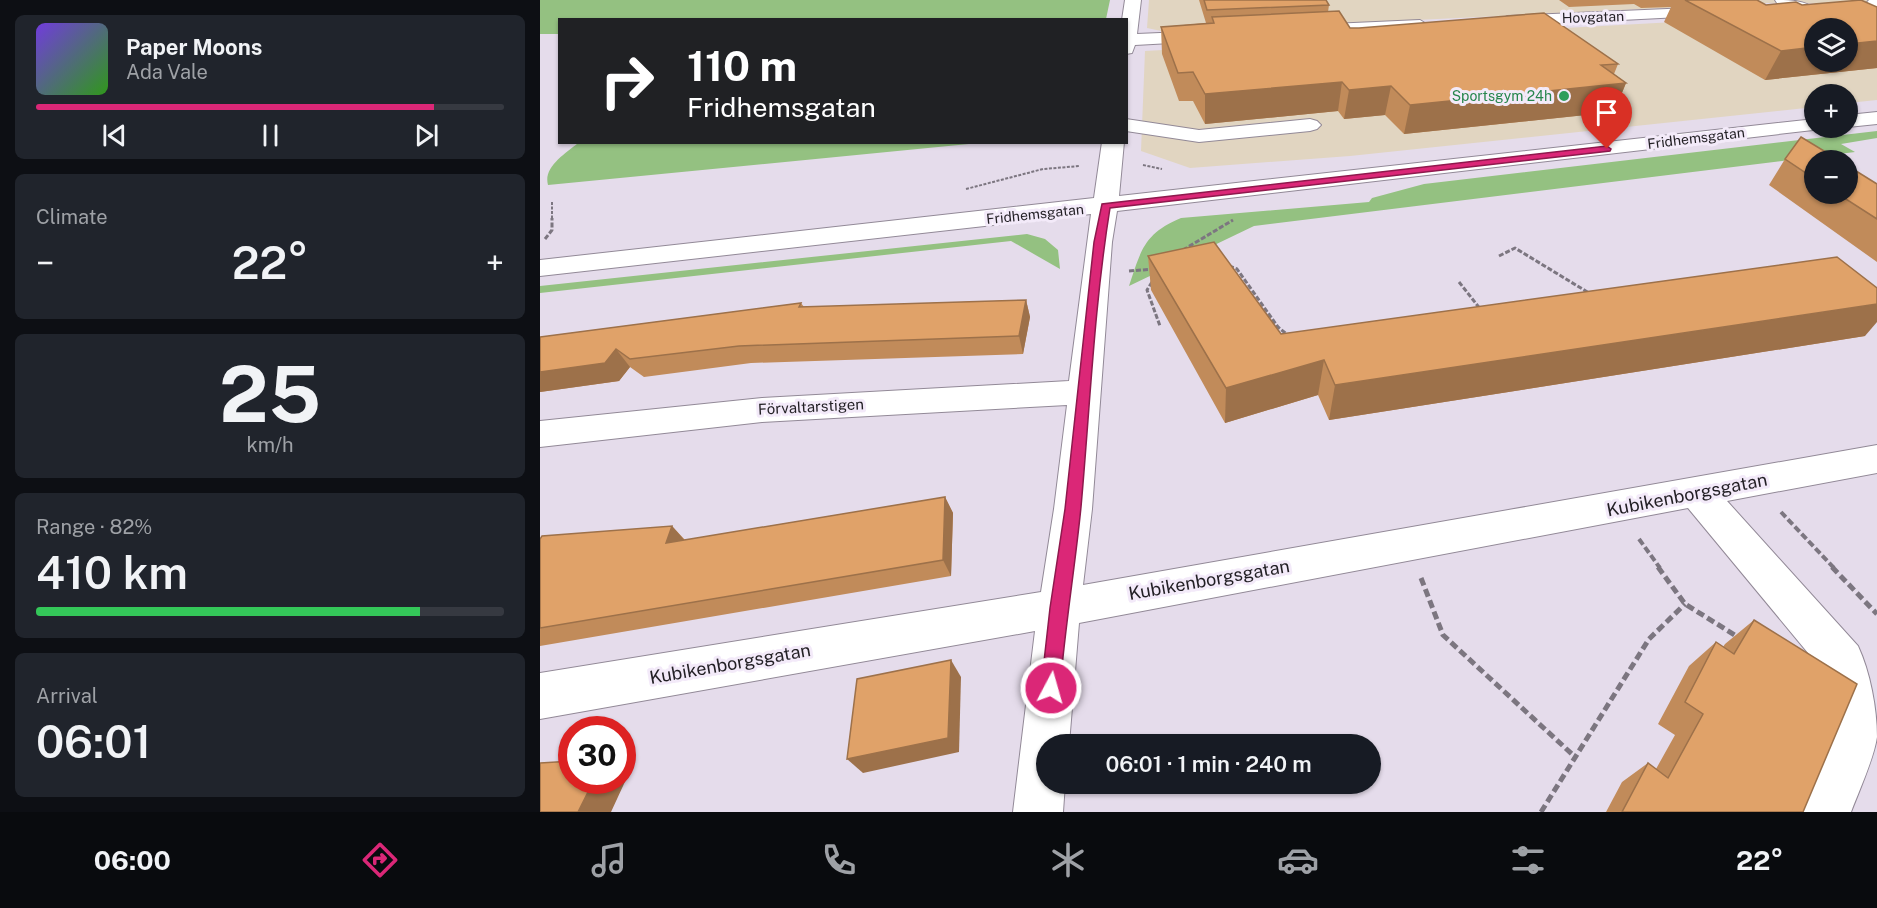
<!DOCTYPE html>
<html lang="en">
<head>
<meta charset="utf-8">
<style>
  body { margin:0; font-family:"Public Sans",sans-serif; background:#20242c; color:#f1f3f6; height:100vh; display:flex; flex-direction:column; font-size:22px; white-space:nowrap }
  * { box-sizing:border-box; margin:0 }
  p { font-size:20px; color:#9ea1a6 }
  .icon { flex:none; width:33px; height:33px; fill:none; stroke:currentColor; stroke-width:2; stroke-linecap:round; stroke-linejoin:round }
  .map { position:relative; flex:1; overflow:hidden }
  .drawer { display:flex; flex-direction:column; gap:15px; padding:15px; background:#0d0f14; width:540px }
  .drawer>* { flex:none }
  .banner { position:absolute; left:18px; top:18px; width:570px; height:126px; border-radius:0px; box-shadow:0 2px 4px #0004; background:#202124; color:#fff; overflow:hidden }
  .tools { position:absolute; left:1264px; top:18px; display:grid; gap:12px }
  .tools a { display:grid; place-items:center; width:54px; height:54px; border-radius:50%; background:#171b24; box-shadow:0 2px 4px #0004; font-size:30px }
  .speed { position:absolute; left:18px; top:716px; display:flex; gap:12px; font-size:30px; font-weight:700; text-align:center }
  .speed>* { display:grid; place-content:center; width:78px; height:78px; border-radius:50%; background:#171b24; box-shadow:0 2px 4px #0004; line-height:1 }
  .speed .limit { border:9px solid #d22; background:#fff; color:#111 }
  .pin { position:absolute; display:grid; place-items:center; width:51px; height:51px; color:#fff; margin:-62px -26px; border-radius:50% 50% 50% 0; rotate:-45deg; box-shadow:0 0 6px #0007 }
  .pin .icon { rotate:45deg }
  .me { position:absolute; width:66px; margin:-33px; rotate:6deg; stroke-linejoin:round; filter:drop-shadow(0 0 4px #0008) }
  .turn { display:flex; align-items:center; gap:21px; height:126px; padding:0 30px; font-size:27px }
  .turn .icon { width:78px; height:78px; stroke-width:2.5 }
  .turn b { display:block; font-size:42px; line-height:51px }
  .big { font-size:45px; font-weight:600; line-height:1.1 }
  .drawer .tile { flex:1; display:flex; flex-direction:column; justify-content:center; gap:9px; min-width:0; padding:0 21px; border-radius:9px; background:#20242c }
  .drawer .dial { align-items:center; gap:0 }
  .dial b { font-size:78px; line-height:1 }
  .song { display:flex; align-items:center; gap:18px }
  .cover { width:72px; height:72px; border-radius:9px; background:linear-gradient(135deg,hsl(260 70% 55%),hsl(110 70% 35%)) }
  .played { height:6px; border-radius:3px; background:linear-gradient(90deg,#db2777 85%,#363941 85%) }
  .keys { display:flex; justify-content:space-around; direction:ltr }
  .heat { display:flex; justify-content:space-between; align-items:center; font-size:33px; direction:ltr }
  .charge { height:9px; border-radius:4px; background:linear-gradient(90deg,#34c759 82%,#363941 0) }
  .trip { position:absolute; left:496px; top:734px; width:345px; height:60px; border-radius:30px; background:#171b24; box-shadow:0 2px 4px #0004; font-weight:600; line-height:60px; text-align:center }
  .tab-bar { display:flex; height:96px; justify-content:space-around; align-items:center; background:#090b0e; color:#9ea1a6 }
  .tab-bar .icon { width:42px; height:42px }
  .tab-bar .on { color:#db2777 }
  .tab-bar b { font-size:27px; color:#f1f3f6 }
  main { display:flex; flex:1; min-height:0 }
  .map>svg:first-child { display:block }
</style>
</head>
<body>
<main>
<section class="drawer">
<div class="tile">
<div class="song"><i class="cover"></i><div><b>Paper Moons</b><p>Ada Vale</p></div></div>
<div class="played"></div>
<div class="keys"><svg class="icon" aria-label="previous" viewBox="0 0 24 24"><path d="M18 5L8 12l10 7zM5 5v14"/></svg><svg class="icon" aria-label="pause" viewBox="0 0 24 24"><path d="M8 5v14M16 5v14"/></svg><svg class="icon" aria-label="next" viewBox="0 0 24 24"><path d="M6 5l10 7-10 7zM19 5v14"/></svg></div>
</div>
<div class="tile"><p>Climate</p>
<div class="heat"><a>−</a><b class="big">22°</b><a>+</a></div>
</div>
<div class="tile dial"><b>25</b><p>km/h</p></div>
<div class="tile"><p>Range · 82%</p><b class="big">410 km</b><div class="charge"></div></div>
<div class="tile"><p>Arrival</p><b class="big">06:01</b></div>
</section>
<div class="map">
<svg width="1337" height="812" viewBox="0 0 1337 812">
  <rect width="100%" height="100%" fill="#e5dceb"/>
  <g fill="#e1d5c1" fill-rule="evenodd">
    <path d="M 609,0 L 1337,0 L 1337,13 L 1303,5 L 1252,2 L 626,32 L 607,28 Z"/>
    <path d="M 1261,15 L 1337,25 L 1337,100 L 1308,103 L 1308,94 L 1275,94 L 1275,107 L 810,156 L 650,168 L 601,151 L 605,51 ZM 1275,28 L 1308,28 L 1308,62 L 1275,62 Z"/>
  </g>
  <g fill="#94c181">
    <path d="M 0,0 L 570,0 L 566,19 L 20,20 L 19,34 L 0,34 Z"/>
    <path d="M 1337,131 L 1337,138 L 1301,144 L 1315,152 L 714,226 L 589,286 C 601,251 603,234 641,218 L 829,202 L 832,198 L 884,184 Z"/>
    <path d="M 38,143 L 38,142 L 439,143 L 8,185 C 3,167 25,154 38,143 Z"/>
    <path d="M 487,234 L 505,239 L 518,250 L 520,269 L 471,241 L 0,293 L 0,286 Z"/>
  </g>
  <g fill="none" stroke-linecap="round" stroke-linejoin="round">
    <defs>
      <g id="minor">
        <path d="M 585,0 L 601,0 L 597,34 L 667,31 L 673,32 L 676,36 L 673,40 L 667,41 L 595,45 L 592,53 L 586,54 L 586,20 L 582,20 Z"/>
        <path d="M 1235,0 C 1249,0 1265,0 1275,9 L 1267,14 L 1237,3 Z"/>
        <path d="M 1329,0 L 1337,0 L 1337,11 L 1329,19 L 1317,19 L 1315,16 Z"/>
        <path d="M 1173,7 L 1181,12 L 1179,15 L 967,26 L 959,21 L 967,16 Z"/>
        <path d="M 880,20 L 888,25 L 886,29 L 769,35 L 763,34 L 760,30 L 763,26 L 769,25 Z"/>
        <path d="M 1337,112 L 1337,124 L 1308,127 L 1308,115 Z"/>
        <path d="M 586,119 L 659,130 L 770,119 L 777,121 L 781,125 L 777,129 L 770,131 L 659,142 L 586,131 Z"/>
        <path d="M 1275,119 L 1275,128 L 1284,128 L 1282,129 L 577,211 L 572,242 L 552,509 L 543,585 L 1337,445 L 1337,473 L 1187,501 L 1318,646 C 1330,672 1337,708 1337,737 C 1334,758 1319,791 1311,812 L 1261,812 L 1293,731 L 1283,671 L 1148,508 L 539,623 L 529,744 L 507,744 L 507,783 L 525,783 L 523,812 L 473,812 L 495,631 L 0,719 L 0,673 L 501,592 L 514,509 L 527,405 L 222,422 L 0,447 L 0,421 L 222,398 L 529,381 L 551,214 L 0,276 L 0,260 L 554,198 L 562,142 L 584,142 L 579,196 Z"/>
      </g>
    </defs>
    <use href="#minor" stroke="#928997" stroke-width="2"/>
    <g stroke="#7c7680" stroke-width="2" stroke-dasharray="3 1.5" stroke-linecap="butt">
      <path d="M 603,165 L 622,169"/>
      <path d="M 426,189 L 503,169 L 539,166"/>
      <path d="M 12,202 L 12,220"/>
    </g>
    <g stroke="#7c7680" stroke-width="3" stroke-dasharray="5 2" stroke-linecap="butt">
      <path d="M 5,239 L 12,230 L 12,218"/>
      <path d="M 643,250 L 693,220"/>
      <path d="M 959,256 L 975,248 L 1049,293"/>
      <path d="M 689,266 L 697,269 L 738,327 L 749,336"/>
      <path d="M 589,271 L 614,269"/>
      <path d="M 612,282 L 607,290 L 620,326"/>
      <path d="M 919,282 L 941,310"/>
    </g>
    <g stroke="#7c7680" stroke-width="4" stroke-dasharray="7 3" stroke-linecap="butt">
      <path d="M 1241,512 L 1294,568"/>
      <path d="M 1099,539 L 1120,568"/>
    </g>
    <g stroke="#7c7680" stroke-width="5" stroke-dasharray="8 4" stroke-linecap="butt">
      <path d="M 1118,567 L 1145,604 L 1198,637"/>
      <path d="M 1292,567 L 1337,614"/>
      <path d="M 881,578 L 903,635 L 1034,756"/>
      <path d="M 1001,812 L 1109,639 L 1145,604"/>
    </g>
    <use href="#minor" fill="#fff" fill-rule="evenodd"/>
  </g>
  <g fill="#c18b5a">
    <path d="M 659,0 L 786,0 L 789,5 L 788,12 L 810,28 L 1078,64 L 1074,74 L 1086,83 L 1074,112 L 864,134 L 845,115 L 804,119 L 798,111 L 665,124 L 653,101 L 639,101 L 622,54 L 621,27 L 666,23 Z"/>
    <path d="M 1019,0 L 1217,0 L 1226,5 L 1337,7 L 1337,68 L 1225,80 L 1124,22 L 1131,7 L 1101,8 L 1094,4 L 1029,7 Z"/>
    <path d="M 1245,159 L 1275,160 L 1275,194 L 1308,194 L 1337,184 L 1337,262 L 1229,185 Z"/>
    <path d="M 608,256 L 741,334 L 1325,336 L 789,420 L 778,395 L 685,423 L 611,290 Z"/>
    <path d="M 486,300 L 490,317 L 483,354 L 211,363 L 104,377 L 90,367 L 79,381 L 0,392 L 0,337 L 261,303 L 264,307 Z"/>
    <path d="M 405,497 L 413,513 L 411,576 L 0,646 L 0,539 L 132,526 L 145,540 Z"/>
    <path d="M 1214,620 L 1263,812 L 1066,812 L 1082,782 L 1108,763 L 1116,769 L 1135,735 L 1118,724 L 1149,666 L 1176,642 L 1183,647 L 1185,644 Z"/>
  </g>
  <g fill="#9d714a">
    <path d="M 1337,41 L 1337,68 L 1225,80 L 1241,51 L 1275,47 L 1275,62 L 1308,62 L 1308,44 Z"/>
    <path d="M 802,82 L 798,111 L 665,124 L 665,94 Z"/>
    <path d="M 1086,83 L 1074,112 L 864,134 L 870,105 Z"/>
    <path d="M 851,86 L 845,115 L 804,119 L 809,90 Z"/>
    <path d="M 486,300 L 490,317 L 483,354 L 479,336 Z"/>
    <path d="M 1337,304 L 1337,322 L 1325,336 L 789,420 L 795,385 Z"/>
    <path d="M 76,349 L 90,367 L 79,381 L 0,392 L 0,372 Z"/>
    <path d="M 784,360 L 778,395 L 685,423 L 686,388 Z"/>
    <path d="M 405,497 L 413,513 L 411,576 L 403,560 Z"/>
    <path d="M 132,526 L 147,543 L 126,543 Z"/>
    <path d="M 411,660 L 421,677 L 419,752 L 323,773 L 307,759 Z"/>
    <path d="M 82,770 L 89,773 L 71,812 L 38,812 L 54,780 L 82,780 Z"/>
  </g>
  <g fill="#e0a269" stroke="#9d714a" stroke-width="1.5">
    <path d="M 664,0 L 786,0 L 789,5 L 667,10 Z"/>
    <path d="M 1145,0 L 1217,0 L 1226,5 L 1256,2 L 1262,5 L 1321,0 L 1337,7 L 1337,41 L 1308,44 L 1308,28 L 1275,28 L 1275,47 L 1241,51 Z"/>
    <path d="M 799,11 L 810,28 L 819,28 L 1004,13 L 1078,64 L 1061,65 L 1086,83 L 870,105 L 851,86 L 809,90 L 802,82 L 665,94 L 653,72 L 638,73 L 621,27 L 674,23 L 672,17 Z"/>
    <path d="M 1261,137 L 1299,160 L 1275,160 L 1275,179 L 1245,159 Z"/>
    <path d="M 1308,166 L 1337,184 L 1337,219 L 1298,194 L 1308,194 Z"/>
    <path d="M 674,242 L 741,334 L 1297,257 L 1337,288 L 1337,304 L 795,385 L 784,360 L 686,388 L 608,256 Z"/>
    <path d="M 486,300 L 479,336 L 199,346 L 90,359 L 76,349 L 65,363 L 0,372 L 0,337 L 261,303 L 259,307 Z"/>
    <path d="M 405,497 L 403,560 L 0,628 L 0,539 L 2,536 L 132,526 L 126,543 Z"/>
    <path d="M 1214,620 L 1317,684 L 1263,812 L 1082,812 L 1108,763 L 1128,778 L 1163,714 L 1145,702 L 1176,642 L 1194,654 Z"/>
    <path d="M 411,660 L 408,738 L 307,759 L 317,679 Z"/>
    <path d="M 32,761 L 32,780 L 54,780 L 38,812 L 0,812 L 0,763 Z"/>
  </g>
  <path fill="#db2777" stroke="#8e194d" stroke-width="1.5" d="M 1067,146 L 1071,149 L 1070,151 L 570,208 C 554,307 550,407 541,507 C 535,567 525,627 520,688 L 517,694 L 511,697 L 504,694 L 501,688 L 510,608 L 525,509 L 554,242 L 562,204 Z"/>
  <circle fill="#2e9e5b" stroke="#f3eaf9" stroke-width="2" cx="1024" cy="96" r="6"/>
  <g text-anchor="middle" stroke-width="6" stroke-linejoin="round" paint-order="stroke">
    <g font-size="14" fill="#221f24" stroke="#f3eaf9">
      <text transform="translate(1053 17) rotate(-2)" y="5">Hovgatan</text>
      <text transform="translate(1156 138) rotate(-7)" y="5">Fridhemsgatan</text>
      <text transform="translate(495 214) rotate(-6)" y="5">Fridhemsgatan</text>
    </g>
    <g font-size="14" fill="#27864d" stroke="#f3eaf9" text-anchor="end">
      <text x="1012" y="101">Sportsgym 24h</text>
    </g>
    <g font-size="15" fill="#221f24" stroke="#f3eaf9">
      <text transform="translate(271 407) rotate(-3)" y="5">Förvaltarstigen</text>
    </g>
    <g font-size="18" fill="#221f24" stroke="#f3eaf9">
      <text transform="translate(1147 495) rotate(-11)" y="6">Kubikenborgsgatan</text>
      <text transform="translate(669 580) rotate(-10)" y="6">Kubikenborgsgatan</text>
      <text transform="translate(190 664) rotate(-10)" y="6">Kubikenborgsgatan</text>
    </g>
  </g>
</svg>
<div class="tools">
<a><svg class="icon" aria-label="layers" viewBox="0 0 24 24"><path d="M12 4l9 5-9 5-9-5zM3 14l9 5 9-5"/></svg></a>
<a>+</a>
<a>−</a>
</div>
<div class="speed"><div class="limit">30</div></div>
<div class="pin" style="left:1067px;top:149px;background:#d93025"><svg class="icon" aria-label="arrive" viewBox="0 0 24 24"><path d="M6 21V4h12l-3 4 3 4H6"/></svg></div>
<svg class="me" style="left:511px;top:688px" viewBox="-20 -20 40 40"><circle r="17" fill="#db2777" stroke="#fff" stroke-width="3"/><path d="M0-11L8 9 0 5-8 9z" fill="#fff"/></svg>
<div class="trip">06:01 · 1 min · 240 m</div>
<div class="banner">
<div class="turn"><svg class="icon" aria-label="right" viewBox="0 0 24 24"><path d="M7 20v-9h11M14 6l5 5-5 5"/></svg><div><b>110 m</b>Fridhemsgatan</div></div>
</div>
</div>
</main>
<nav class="tab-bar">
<b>06:00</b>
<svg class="icon on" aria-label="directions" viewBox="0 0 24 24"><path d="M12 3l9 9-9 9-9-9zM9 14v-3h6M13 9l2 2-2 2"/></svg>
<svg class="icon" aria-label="music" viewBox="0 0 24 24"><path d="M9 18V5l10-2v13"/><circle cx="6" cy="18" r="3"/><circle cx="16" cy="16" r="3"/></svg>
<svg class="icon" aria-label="phone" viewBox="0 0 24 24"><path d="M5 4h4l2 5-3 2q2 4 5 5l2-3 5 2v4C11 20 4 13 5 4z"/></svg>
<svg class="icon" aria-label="climate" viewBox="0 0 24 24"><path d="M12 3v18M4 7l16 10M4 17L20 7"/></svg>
<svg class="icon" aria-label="car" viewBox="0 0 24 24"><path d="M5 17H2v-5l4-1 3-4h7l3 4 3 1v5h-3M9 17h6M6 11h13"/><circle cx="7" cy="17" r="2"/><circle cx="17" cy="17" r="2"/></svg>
<svg class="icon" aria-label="filters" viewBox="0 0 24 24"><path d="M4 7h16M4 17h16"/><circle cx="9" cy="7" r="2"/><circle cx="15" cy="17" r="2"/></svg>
<b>22°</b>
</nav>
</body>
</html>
